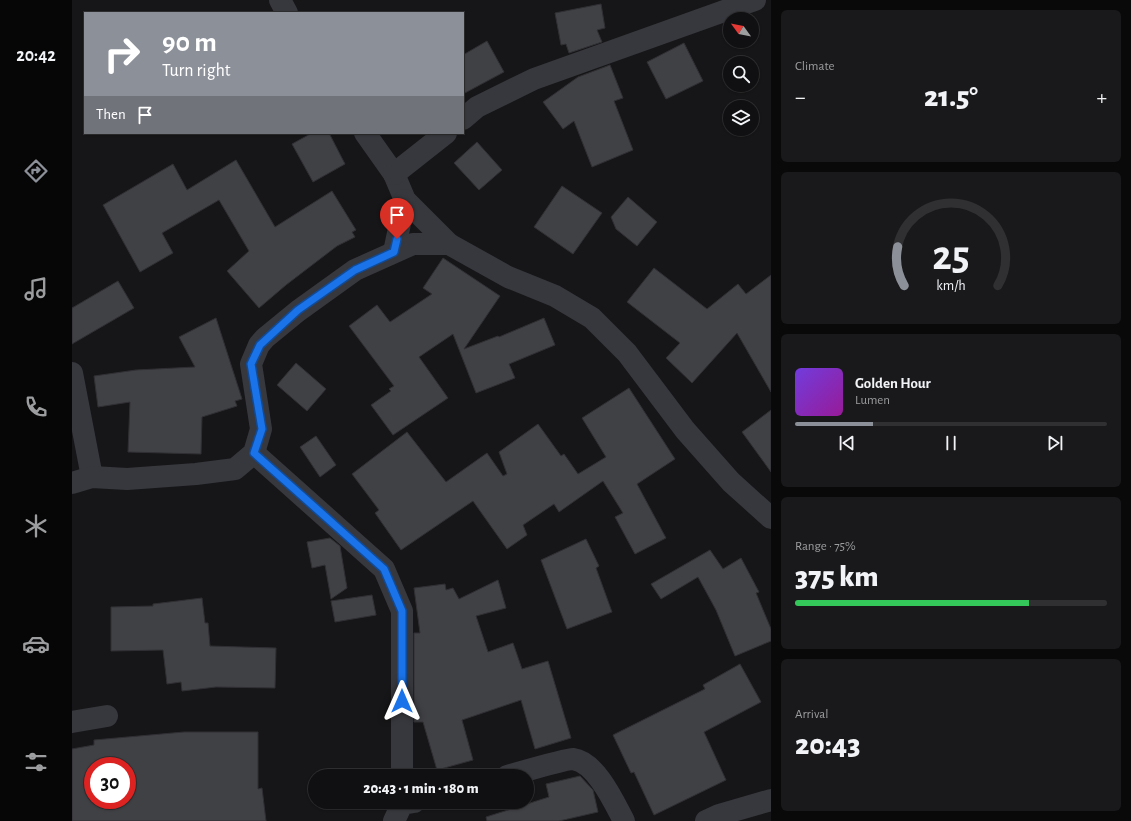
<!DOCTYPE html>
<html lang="en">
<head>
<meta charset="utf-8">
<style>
  body { margin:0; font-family:"Alegreya Sans",sans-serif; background:#19191b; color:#f1f3f6; height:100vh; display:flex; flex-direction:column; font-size:15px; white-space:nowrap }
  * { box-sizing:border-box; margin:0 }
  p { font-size:13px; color:#9c9d9f }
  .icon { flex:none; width:22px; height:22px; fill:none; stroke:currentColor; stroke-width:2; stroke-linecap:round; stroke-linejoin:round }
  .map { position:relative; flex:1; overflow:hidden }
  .side { display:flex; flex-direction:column; gap:10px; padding:10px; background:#09090a; width:360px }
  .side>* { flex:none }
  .banner { position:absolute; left:12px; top:12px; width:380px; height:122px; border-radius:0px; box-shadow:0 1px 3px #0004,0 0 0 1px #303032; background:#8c9099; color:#fff; overflow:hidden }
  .needle { width:26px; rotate:303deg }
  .fabs { position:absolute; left:651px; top:12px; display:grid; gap:8px }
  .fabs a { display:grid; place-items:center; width:36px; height:36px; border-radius:50%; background:#101012; box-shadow:0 1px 3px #0004,0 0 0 1px #303032; font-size:20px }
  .speed { position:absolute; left:12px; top:757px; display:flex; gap:8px; font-size:20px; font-weight:700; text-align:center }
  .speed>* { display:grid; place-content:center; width:52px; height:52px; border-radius:50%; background:#101012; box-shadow:0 1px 3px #0004,0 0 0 1px #303032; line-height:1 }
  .speed .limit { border:6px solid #d22; background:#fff; color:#111 }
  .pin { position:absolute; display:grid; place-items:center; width:34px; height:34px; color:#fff; margin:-41px -17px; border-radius:50% 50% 50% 0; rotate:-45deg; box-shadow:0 0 4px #0007 }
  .pin .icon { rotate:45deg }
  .me { position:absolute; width:44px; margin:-22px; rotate:0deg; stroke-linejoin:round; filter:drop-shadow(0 0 3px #0008) }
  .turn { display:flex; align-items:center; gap:14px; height:84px; padding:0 12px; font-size:18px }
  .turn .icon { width:52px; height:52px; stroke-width:2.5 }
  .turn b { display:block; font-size:28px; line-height:34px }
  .then { display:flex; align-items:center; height:38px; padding:0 12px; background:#0003; gap:8px; font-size:15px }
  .big { font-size:30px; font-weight:800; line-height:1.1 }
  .side .tile { flex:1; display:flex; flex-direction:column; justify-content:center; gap:6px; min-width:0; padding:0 14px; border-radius:6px; background:#19191b }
  .side .dial { align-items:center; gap:0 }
  .dial svg { height:104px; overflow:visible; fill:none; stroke:#303032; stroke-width:7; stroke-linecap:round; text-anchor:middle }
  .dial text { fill:#f1f3f6; stroke:none }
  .song { display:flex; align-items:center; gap:12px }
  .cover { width:48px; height:48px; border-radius:6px; background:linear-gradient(135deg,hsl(260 70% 55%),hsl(300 70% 35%)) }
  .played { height:4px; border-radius:2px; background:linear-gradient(90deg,#8c9099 25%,#303032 25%) }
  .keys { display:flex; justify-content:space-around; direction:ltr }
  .heat { display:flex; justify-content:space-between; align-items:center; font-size:22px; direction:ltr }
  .charge { height:6px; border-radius:3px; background:linear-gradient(90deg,#34c759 75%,#303032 0) }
  .trip { position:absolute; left:236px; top:769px; width:226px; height:40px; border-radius:20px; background:#101012; box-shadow:0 1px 3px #0004,0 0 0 1px #303032; font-weight:800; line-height:40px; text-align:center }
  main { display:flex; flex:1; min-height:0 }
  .dock { display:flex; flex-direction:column; width:72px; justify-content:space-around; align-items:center; background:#060607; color:#9c9d9f }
  .dock .icon { width:28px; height:28px }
  .dock .current { color:#8c9099 }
  .dock b { font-size:18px; color:#f1f3f6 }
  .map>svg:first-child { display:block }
</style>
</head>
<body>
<main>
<nav class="dock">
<b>20:42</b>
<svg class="icon current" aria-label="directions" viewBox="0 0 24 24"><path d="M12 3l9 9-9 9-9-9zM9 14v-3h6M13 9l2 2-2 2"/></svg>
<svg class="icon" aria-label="music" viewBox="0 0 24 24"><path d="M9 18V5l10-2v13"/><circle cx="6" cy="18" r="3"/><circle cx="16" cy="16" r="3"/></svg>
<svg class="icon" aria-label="phone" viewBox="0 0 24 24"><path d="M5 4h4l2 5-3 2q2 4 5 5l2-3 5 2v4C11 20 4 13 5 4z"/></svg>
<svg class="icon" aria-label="climate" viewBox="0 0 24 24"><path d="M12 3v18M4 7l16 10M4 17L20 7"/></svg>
<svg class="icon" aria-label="car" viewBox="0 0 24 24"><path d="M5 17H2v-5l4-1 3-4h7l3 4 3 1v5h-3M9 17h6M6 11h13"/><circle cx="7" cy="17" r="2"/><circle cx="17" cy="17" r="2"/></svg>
<svg class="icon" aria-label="filters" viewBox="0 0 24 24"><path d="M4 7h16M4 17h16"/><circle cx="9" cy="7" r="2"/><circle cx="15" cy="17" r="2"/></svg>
</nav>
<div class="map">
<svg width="699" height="821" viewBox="0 0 699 821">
  <rect width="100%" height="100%" fill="#161618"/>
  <g fill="#404145" stroke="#303034" fill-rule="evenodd">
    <path d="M 529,4 L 533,28 L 525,30 L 530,42 L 497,53 L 494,44 L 489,45 L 483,13 Z"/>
    <path d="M 415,41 L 432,72 L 391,94 L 391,55 Z"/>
    <path d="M 612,43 L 631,81 L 594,99 L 575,62 Z"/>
    <path d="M 538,65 L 551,98 L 542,101 L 561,150 L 520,167 L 502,121 L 491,129 L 471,102 L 506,77 Z"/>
    <path d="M 240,133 L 257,133 L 273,164 L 241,182 L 220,144 Z"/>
    <path d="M 405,142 L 430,170 L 407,190 L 382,163 Z"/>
    <path d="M 164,160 L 203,227 L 260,191 L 284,230 L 280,232 L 283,237 L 265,246 L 214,285 L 187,308 L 155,271 L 177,251 L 147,200 L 90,233 L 101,253 L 68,272 L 31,205 L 101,164 L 115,190 Z"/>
    <path d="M 490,186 L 530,213 L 501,254 L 462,227 Z"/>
    <path d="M 556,197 L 585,222 L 565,246 L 544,229 L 539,217 Z"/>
    <path d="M 371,258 L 428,296 L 392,349 L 426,336 L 427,337 L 472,318 L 483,345 L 437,364 L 443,378 L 404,393 L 381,334 L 347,357 L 376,398 L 321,435 L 299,405 L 319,391 L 317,389 L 322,386 L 277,326 L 305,305 L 318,322 L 360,294 L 351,288 Z"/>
    <path d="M 582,268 L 635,309 L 666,284 L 674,294 L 699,275 L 699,392 L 665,333 L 620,383 L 594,358 L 608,343 L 555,302 Z"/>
    <path d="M 46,281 L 62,308 L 0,344 L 0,308 Z"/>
    <path d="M 144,318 L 170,399 L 163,401 L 165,406 L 130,417 L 129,454 L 56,452 L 58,402 L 26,407 L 22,376 L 64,370 L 123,367 L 107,337 Z"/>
    <path d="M 224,363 L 254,389 L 235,411 L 205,385 Z"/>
    <path d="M 557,388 L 603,459 L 565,484 L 594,538 L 563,554 L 543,517 L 551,513 L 531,481 L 487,512 L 482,504 L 451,525 L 455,535 L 435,549 L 401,501 L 329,550 L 303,513 L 307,510 L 280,474 L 335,432 L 374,482 L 415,453 L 431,476 L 435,474 L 427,452 L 466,424 L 489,456 L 492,454 L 506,474 L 534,457 L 510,418 Z"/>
    <path d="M 699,410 L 699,472 L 670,432 Z"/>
    <path d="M 244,436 L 264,465 L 248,477 L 228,447 Z"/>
    <path d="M 258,538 L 268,546 L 275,588 L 259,599 L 253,565 L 240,568 L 235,542 Z"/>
    <path d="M 514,539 L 527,566 L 524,568 L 540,612 L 495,629 L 469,560 Z"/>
    <path d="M 638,550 L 651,569 L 669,558 L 687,592 L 684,593 L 699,629 L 699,641 L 663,656 L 644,610 L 626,577 L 589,599 L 579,584 Z"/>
    <path d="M 426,580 L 434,608 L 404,616 L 416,652 L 441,643 L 450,669 L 476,661 L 499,738 L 463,749 L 449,700 L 390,720 L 401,760 L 365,770 L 351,722 L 342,722 L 342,633 L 348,633 L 342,588 L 373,584 L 374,590 L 381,588 L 387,599 Z"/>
    <path d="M 300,595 L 304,615 L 263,622 L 259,601 Z"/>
    <path d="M 130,598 L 133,623 L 136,623 L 138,646 L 204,648 L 203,688 L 144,687 L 110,691 L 109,682 L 95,684 L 91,650 L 39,651 L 39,607 L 81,606 L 81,604 Z"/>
    <path d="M 668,664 L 689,702 L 632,732 L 654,780 L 582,815 L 562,772 L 559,773 L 541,735 L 633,689 L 631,685 Z"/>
    <path d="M 112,732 L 186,732 L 186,789 L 190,788 L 194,821 L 0,821 L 0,749 L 22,745 L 22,740 ZM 21,766 L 55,766 L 55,800 L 21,800 Z"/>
    <path d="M 508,776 L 521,790 L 526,812 L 487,821 L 415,821 L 414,817 L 477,797 L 474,784 Z"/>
  </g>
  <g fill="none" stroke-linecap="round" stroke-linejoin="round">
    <g stroke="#37383d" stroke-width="22">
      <path d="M 208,0 L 215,13"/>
      <path d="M 391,119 L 405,107 L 462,79 L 683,0"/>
      <path d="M 293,133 L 322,174 L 333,200 L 377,244"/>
      <path d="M 322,174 L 374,133"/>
      <path d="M 322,252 L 333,200"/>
      <path d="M 0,373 L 20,477"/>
      <path d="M 182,453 L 312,569 L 330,611 L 330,776"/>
      <path d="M 0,483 L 20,477 L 55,479 L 124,474 L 163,469 L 182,453 L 189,429 L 179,364 L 187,345 L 193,338 L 226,311 L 283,270 L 341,244 L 377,244 L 436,277 L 483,296 L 520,318 L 555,353 L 613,430 L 659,482 L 699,518"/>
      <path d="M 0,722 L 35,716"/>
      <path d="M 435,776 C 446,773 493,759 501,759 C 524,762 542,802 552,821"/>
      <path d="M 322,821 L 330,804 L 342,802"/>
      <path d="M 634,821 L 647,815 L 699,800"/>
    </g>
  </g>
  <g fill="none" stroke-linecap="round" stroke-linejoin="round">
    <defs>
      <path id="route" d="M 325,239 L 322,252 L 283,270 L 226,310 L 188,345 L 179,364 L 190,429 L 182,453 L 312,569 L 330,611 L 330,701"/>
    </defs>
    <use href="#route" stroke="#114b97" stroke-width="10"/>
    <use href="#route" stroke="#1a73e8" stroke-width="7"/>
  </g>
</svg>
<div class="fabs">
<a><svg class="needle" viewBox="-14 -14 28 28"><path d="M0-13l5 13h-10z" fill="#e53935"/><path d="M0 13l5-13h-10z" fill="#9c9d9f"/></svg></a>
<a><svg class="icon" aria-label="search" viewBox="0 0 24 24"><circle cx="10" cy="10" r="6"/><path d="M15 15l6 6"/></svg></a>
<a><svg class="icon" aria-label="layers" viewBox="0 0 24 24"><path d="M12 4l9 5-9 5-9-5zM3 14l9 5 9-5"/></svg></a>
</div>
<div class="speed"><div class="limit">30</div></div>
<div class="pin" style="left:325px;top:239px;background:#d93025"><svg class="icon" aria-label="arrive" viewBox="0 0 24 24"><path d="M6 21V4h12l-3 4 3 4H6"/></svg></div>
<svg class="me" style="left:330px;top:701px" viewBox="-20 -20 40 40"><path d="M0-17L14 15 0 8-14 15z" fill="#1a73e8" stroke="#fff" stroke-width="4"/></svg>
<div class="trip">20:43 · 1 min · 180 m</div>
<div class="banner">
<div class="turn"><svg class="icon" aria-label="right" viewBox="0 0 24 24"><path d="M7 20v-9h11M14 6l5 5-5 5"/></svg><div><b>90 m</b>Turn right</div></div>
<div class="then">Then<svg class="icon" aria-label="arrive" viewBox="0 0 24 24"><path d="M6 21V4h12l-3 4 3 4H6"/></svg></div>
</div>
</div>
<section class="side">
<div class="tile"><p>Climate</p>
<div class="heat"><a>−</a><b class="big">21.5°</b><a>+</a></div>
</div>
<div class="tile dial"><svg viewBox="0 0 100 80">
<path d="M14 69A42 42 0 1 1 86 69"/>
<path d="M14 69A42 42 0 0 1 9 39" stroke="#8c9099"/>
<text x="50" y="56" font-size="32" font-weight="700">25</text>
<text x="50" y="72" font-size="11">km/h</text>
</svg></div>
<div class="tile">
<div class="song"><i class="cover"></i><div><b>Golden Hour</b><p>Lumen</p></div></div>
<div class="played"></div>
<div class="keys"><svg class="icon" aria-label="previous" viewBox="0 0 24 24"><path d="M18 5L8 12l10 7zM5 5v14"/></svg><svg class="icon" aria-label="pause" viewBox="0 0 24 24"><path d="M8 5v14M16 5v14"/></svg><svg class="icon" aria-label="next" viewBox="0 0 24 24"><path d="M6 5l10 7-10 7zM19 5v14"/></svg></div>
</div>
<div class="tile"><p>Range · 75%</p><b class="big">375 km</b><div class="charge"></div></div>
<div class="tile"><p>Arrival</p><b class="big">20:43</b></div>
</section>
</main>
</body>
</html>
